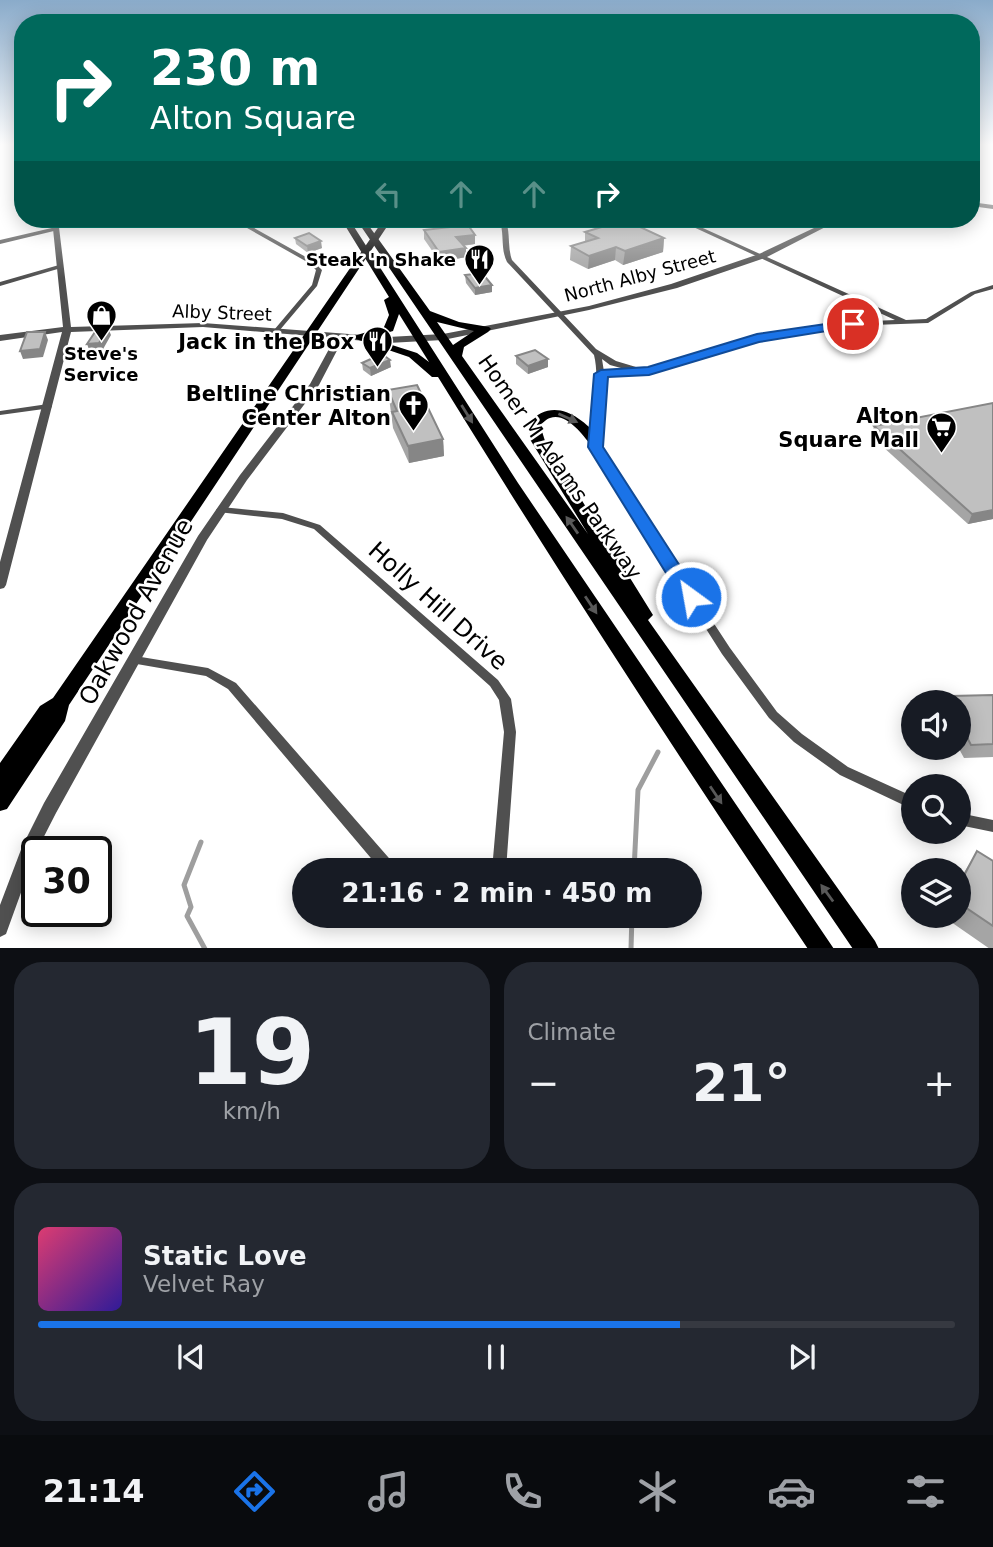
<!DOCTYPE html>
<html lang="en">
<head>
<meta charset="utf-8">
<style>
  body { margin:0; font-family:"DejaVu Sans",sans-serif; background:#242831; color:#f1f3f6; height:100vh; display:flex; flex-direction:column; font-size:26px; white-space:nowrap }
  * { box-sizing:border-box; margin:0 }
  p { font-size:23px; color:#9ea1a6 }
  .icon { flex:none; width:38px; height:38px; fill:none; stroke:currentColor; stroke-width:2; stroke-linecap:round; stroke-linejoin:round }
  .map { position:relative; height:948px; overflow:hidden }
  .side { display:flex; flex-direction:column; gap:14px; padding:14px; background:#0d0f14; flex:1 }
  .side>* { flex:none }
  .guide { position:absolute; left:14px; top:14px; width:966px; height:214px; border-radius:28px; box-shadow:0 4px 18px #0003; background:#00695c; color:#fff; overflow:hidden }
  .tools { position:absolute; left:901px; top:690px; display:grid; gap:14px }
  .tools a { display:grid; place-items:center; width:70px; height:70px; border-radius:50%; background:#171b24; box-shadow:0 4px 18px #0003; font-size:35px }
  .speed { position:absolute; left:21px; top:836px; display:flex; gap:14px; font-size:35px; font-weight:700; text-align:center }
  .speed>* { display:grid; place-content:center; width:91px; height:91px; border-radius:50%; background:#171b24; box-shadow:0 4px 18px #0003; line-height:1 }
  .speed .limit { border:4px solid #111; border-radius:10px; background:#fff; color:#111 }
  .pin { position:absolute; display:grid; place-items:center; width:60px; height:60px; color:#fff; margin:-30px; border:4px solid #fff; border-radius:50%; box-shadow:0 2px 7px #0007 }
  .me { position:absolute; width:77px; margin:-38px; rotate:328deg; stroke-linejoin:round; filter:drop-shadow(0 0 5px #0008) }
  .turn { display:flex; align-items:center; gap:24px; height:147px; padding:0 21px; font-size:32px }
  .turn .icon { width:91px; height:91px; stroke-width:2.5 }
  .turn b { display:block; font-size:49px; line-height:60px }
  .lanes { display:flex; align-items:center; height:66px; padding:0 21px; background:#0003; justify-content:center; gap:35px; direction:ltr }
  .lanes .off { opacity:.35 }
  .big { font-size:52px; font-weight:800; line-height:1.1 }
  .side .tile { flex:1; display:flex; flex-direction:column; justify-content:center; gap:10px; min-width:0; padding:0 24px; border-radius:28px; background:#242831 }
  .side .dial { align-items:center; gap:0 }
  .dial b { font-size:91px; line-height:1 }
  .song { display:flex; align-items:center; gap:21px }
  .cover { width:84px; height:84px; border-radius:10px; background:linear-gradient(135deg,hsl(340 70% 55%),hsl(250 70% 35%)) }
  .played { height:7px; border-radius:4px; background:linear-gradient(90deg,#1a73e8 70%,#363941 70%) }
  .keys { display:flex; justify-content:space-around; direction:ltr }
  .heat { display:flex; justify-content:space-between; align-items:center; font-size:38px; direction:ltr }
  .side .tiles { flex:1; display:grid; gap:14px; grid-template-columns:1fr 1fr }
  .tile:last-child { grid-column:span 2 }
  .trip { position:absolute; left:292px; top:858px; width:410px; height:70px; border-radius:35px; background:#171b24; box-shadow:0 4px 18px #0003; font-weight:800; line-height:70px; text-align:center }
  .dock { display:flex; height:112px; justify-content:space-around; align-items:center; background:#090b0e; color:#9ea1a6 }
  .dock .icon { width:49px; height:49px }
  .dock .selected { color:#1a73e8 }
  .dock b { font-size:32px; color:#f1f3f6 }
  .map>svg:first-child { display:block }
</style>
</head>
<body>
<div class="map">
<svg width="993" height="949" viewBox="0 0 993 949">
  <rect width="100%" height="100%" fill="#fff"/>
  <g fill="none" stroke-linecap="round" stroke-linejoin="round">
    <g stroke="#9e9e9e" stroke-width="5">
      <path d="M 201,842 L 184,885 L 191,907 L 187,916 L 205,949"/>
      <path d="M 634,870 L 638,790 L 658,752"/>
      <path d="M 631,949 L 632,915"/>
    </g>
    <g fill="#505050" fill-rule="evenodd">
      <path d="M 971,202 L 993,205 L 993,209 L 971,206 Z"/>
      <path d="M 231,219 L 238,219 L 313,261 L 322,270 L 317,286 L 279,331 L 275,331 L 274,330 L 312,285 L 316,270 L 309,263 Z"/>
      <path d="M 499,219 L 505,219 C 511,232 507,247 512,260 L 596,349 L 616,361 L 636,367 L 637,369 L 635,371 C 673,363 708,349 745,339 C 794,326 845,322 895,320 L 676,219 L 683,219 L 906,320 L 926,319 L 971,292 L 993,285 L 993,289 L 975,294 L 928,323 L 845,326 L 801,332 L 749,343 L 665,369 L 635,375 L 605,376 C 604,403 596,427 603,454 L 730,648 L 777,712 L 802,734 L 848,767 L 914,797 L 914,810 L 840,775 L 794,742 L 769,718 L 722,654 L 595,454 C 586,421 602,388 594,355 L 507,262 C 500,248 505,233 499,219 ZM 602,359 L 610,365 L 632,371 L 604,372 Z"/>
      <path d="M 56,227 L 59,229 L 58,230 L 0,244 L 0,240 Z"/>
      <path d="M 59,265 L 61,266 L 61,268 L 0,286 L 0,282 Z"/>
      <path d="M 48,404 L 51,404 L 52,406 L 51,408 L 0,415 L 0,411 Z"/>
      <path d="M 221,507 L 283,513 L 320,525 L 498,680 L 511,699 L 516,732 L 506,870 L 492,870 L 504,732 L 499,700 L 490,686 L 314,529 L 282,519 L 218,512 L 216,510 L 218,508 Z"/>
      <path d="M 135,656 L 208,668 L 236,683 L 395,865 L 397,870 L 381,870 L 228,689 L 206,676 L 131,663 L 129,660 L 131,657 Z"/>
      <path d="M 959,813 L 993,820 L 993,832 L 959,825 Z"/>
    </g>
    <path fill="#505050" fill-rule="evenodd" d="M 52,219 L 58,219 L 71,327 L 203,323 L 388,337 L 443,334 L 589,306 L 671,284 L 759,254 L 833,219 L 841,219 L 765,258 L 677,288 L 589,310 L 443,340 L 388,343 L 343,339 L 319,385 L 247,480 L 207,540 L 56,813 L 35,854 L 6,934 L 0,937 L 0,905 L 22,847 L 44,803 L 198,536 L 240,475 L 310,384 L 335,338 L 203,327 L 71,332 L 6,585 L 4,588 L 0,589 L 0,562 L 62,332 L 0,341 L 0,335 L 63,327 Z"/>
    <g fill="#000" fill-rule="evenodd">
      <path d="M 341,219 L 349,219 L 518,483 L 834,949 L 808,949 C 681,761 557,570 438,377 L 432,377 L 409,357 L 353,338 L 357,335 L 384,327 L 389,315 L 384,300 L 389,297 ZM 399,314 L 429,362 L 417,353 L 370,338 L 393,331 Z"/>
      <path d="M 356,219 L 364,219 L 430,311 L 459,322 L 489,327 L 491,329 L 488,332 L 464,347 L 462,356 L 588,534 L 531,441 L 527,424 C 553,396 579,415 600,438 L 602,441 L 600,444 L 590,444 C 582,434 566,412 550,418 C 546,419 543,423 540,425 L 545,441 L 653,615 L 648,620 L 875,941 L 879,949 L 853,949 ZM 437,322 L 474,331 L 453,345 Z"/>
    </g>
    <path fill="#000" fill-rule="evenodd" d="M 384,219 L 392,219 L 69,705 L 65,721 L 7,809 L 0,811 L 0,763 L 40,706 L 53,698 Z"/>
  </g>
  <g fill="#a5a5a5">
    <path d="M 424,230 L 475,235 L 475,244 L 463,246 L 466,257 L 440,262 L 424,239 Z"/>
    <path d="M 585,232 L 664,238 L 663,252 L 623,265 L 615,260 L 588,269 L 570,260 L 571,246 L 585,242 Z"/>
    <path d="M 295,238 L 322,248 L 308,253 L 296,244 Z"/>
    <path d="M 465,275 L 492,285 L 492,292 L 475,295 L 466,283 Z"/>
    <path d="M 516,356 L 548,359 L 548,367 L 528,374 L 516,364 Z"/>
    <path d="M 362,363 L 391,367 L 371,376 L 363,370 Z"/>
    <path d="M 388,390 L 443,439 L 444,456 L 409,463 L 393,428 Z"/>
    <path d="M 874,426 L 993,519 L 968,524 L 871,436 Z"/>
    <path d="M 993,695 L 993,757 L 964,758 L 958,747 L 959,702 L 949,702 L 952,696 Z"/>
    <path d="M 977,851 L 993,861 L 993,949 L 990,949 L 941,915 L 959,915 L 959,881 Z"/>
  </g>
  <g fill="#868686">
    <path d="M 475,235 L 475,244 L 456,246 L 456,237 Z"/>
    <path d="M 664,238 L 663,252 L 623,265 L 625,251 Z"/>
    <path d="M 321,241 L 322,248 L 308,253 L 307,246 Z"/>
    <path d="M 616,247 L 615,260 L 588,269 L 589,256 Z"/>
    <path d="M 466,248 L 466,257 L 440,262 L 439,252 Z"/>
    <path d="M 492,285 L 492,292 L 475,295 L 475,288 Z"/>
    <path d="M 108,328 L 111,335 L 102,351 L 90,352 L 87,344 Z"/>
    <path d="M 45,332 L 48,340 L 43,357 L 23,359 L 20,351 Z"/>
    <path d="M 548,359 L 548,367 L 528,374 L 528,366 Z"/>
    <path d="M 390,360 L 391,367 L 371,376 L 370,368 Z"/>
    <path d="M 443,439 L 444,456 L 409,463 L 408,446 Z"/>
    <path d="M 993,510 L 993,519 L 968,524 L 972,514 Z"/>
  </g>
  <g fill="#c0c0c0" stroke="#868686" stroke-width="2">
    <path d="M 625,220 L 664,238 L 625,251 L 616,247 L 589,256 L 571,246 L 598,238 L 585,232 Z"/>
    <path d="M 468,225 L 475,235 L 456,237 L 466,248 L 439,252 L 424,230 Z"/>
    <path d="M 309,233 L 321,241 L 307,246 L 295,238 Z"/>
    <path d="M 482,273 L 492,285 L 475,288 L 465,275 Z"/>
    <path d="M 108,328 L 99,343 L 87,344 L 97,329 Z"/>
    <path d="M 27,332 L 45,332 L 40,349 L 20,351 Z"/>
    <path d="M 535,350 L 548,359 L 528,366 L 516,356 Z"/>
    <path d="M 382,354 L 390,360 L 370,368 L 362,363 Z"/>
    <path d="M 417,385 L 443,439 L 408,446 L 392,412 L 397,411 L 388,390 Z"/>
    <path d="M 993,403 L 993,510 L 972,514 L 874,426 Z"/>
    <path d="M 993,695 L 993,744 L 971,745 L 959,722 L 959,716 L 962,716 L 959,710 L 959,702 L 954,702 L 952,696 Z"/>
    <path d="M 977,851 L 993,861 L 993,926 L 959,903 L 959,885 Z"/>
  </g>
  <defs><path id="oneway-solid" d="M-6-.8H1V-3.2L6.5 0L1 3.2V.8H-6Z" transform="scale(1.75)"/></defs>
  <g fill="#595959">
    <use href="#oneway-solid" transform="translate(467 414) rotate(58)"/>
    <use href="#oneway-solid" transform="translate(568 418) rotate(24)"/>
    <use href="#oneway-solid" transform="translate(572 525) rotate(-125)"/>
    <use href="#oneway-solid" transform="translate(591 605) rotate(56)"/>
    <use href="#oneway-solid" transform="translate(716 795) rotate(56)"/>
    <use href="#oneway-solid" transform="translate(827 893) rotate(-126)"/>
  </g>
  <linearGradient id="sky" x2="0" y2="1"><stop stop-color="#8aabca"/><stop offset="0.52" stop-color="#fff"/><stop offset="1" stop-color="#fff" stop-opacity="0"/></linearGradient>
  <rect width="993" height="278" fill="url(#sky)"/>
  <path fill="#1a73e8" stroke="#114b97" stroke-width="2" d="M 853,320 L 858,321 L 858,326 L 759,342 L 649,375 L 608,377 L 603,447 L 700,597 L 698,602 L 684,602 L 588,447 L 594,374 L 601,370 L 648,367 L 757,334 Z"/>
  <defs>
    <symbol id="restaurant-pin" viewBox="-11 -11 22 30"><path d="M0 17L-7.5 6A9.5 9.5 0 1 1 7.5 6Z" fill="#000" stroke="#fff"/><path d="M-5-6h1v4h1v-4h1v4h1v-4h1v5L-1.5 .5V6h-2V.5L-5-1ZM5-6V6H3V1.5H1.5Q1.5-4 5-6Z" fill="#fff"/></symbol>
    <symbol id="shop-pin" viewBox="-11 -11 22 30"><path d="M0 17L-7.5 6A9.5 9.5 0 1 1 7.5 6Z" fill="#000" stroke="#fff"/><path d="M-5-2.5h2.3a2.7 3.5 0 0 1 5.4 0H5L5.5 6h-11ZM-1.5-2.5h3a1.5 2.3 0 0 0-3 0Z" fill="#fff"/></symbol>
    <symbol id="church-pin" viewBox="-11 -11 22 30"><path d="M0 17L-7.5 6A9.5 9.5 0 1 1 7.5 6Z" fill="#000" stroke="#fff"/><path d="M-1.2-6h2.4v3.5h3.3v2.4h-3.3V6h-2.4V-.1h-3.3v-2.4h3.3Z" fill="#fff"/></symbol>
    <symbol id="supermarket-pin" viewBox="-11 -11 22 30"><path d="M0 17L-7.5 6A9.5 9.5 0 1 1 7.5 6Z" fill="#000" stroke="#fff"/><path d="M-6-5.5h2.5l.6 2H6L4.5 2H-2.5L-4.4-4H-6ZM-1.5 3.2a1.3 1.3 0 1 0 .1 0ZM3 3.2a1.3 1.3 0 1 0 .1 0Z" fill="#fff"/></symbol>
  </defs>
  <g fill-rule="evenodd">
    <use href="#restaurant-pin" x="462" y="242" width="35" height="47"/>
    <use href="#shop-pin" x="84" y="298" width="35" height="47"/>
    <use href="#restaurant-pin" x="360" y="324" width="35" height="47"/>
    <use href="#church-pin" x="396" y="388" width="35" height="47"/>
    <use href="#supermarket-pin" x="924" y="410" width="35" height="47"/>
  </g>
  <g text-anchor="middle" stroke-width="5" stroke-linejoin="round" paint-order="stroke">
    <g font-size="18" font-weight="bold" fill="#000" stroke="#fff" text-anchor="end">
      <text x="456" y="266">Steak 'n Shake</text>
      <text x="101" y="360" text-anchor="middle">Steve's<tspan x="101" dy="21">Service</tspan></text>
    </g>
    <g font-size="18" fill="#000" stroke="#fff">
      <text transform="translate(640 276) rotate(-15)" y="6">North Alby Street</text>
      <text transform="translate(222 313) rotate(2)" y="6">Alby Street</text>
    </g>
    <g font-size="21" font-weight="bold" fill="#000" stroke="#fff" text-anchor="end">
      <text x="354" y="349">Jack in the Box</text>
      <text x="391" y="401">Beltline Christian<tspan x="391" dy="24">Center Alton</tspan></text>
      <text x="919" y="423">Alton<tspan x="919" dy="24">Square Mall</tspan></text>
    </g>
    <g font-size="21" fill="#000" stroke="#fff">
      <text transform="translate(560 467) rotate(55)" y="7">Homer M Adams Parkway</text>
    </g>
    <g font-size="24" fill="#000" stroke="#fff">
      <text transform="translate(438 606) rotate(42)" y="8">Holly Hill Drive</text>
      <text transform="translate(136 612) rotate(-61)" y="8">Oakwood Avenue</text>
    </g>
  </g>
</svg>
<div class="tools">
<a><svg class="icon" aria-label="sound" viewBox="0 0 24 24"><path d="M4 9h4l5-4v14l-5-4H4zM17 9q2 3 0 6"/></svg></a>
<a><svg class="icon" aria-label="search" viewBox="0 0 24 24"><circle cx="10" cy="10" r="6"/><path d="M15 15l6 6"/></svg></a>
<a><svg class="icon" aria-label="layers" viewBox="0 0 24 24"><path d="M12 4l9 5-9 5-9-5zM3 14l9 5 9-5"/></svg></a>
</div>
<div class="speed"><div class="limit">30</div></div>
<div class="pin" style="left:853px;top:324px;background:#d93025"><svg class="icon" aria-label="arrive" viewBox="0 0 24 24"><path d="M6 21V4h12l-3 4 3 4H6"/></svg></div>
<svg class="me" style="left:691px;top:597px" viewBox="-20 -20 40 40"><circle r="17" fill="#1a73e8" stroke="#fff" stroke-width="3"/><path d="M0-11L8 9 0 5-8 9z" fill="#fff"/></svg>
<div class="trip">21:16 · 2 min · 450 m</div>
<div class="guide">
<div class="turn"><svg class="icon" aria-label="right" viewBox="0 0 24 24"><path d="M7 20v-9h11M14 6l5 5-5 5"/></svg><div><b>230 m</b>Alton Square</div></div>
<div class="lanes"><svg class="icon off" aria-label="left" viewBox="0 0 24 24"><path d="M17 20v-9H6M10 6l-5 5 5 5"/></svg><svg class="icon off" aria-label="ahead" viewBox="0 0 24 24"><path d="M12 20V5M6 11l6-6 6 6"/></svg><svg class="icon off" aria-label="ahead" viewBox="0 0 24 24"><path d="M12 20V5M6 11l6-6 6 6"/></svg><svg class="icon" aria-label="right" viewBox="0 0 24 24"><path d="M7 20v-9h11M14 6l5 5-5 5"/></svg></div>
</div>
</div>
<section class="side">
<div class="tiles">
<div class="tile dial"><b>19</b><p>km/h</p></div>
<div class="tile"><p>Climate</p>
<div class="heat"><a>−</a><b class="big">21°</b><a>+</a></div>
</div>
<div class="tile">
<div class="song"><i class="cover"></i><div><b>Static Love</b><p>Velvet Ray</p></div></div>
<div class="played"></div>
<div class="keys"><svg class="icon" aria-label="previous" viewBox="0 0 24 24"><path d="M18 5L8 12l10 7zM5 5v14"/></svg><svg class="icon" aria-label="pause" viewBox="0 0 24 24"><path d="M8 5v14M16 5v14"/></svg><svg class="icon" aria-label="next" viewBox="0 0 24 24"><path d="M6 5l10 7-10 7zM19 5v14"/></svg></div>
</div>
</div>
</section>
<nav class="dock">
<b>21:14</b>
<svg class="icon selected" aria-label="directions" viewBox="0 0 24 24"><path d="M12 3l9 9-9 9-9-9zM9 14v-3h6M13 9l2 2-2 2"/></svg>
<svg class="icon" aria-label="music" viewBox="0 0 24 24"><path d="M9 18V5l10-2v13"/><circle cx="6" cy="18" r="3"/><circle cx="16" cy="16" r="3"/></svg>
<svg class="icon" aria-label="phone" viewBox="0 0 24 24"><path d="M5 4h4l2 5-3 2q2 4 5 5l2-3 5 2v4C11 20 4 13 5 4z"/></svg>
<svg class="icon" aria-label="climate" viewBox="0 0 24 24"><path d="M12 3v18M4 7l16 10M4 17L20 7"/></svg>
<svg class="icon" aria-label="car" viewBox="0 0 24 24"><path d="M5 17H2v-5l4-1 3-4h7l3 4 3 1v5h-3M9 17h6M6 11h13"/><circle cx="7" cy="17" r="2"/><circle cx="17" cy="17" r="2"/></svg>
<svg class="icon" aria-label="filters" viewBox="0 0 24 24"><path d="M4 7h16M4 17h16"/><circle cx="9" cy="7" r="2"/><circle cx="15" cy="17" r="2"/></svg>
</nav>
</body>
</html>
